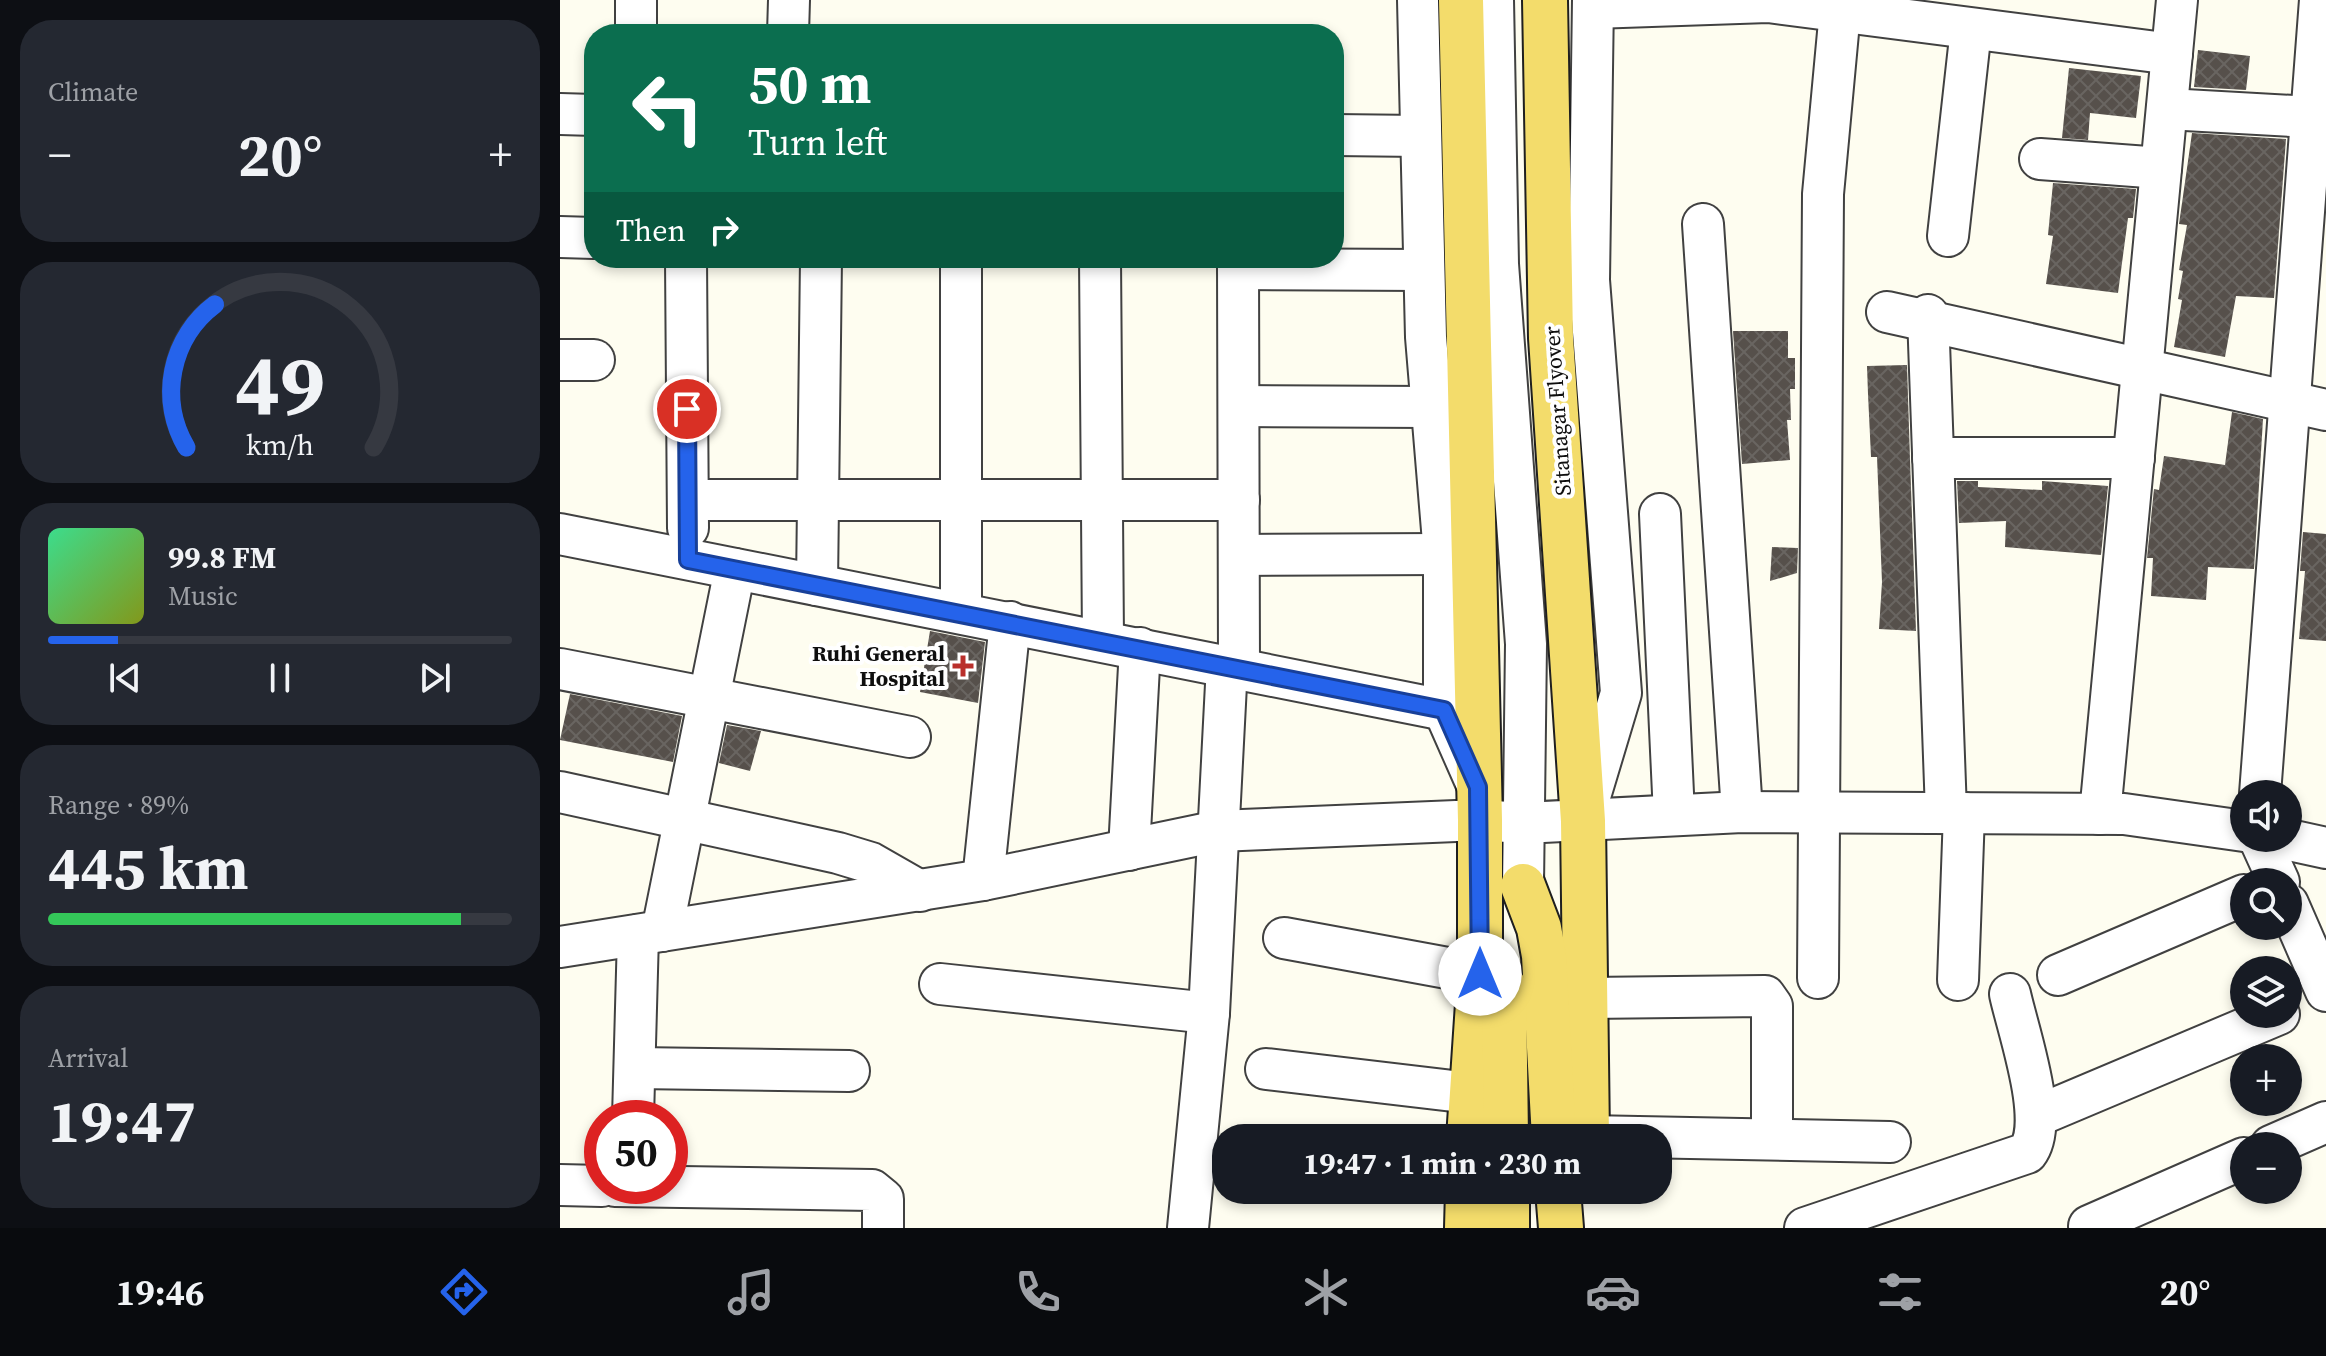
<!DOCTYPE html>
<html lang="en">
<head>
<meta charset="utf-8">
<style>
  body { margin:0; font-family:"Source Serif 4",serif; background:#242831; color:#f1f3f6; height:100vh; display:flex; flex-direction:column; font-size:30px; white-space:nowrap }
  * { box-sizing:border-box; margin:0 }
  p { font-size:26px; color:#9ea1a6 }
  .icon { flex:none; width:44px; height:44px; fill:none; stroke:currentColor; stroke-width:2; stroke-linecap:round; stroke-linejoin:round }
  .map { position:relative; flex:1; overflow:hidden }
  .side { display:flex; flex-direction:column; gap:20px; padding:20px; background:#0d0f14; width:560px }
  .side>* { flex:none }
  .top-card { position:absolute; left:24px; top:24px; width:760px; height:244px; border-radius:32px; box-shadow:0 4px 12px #0003; background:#0b6e4f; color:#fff; overflow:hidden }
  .buttons { position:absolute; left:1670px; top:780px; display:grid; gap:16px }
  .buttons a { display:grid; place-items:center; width:72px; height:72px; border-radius:50%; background:#171b24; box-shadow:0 4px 12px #0003; font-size:40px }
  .speed { position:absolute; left:24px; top:1100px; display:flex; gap:16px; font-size:40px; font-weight:700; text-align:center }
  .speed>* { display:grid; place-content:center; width:104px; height:104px; border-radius:50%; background:#171b24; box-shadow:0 4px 12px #0003; line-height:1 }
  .speed .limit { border:12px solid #d22; background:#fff; color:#111 }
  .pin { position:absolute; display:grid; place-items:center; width:68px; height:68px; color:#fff; margin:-34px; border:4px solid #fff; border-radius:50%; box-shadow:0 2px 8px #0007 }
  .me { position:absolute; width:88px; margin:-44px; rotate:0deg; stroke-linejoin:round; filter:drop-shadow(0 0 6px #0008) }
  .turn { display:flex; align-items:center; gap:28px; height:168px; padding:0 32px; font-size:36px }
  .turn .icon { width:104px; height:104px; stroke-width:2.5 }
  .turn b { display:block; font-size:56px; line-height:68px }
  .then { display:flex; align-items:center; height:76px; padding:0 32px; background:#0003; gap:16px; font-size:30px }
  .big { font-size:60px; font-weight:700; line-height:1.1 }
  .side .tile { flex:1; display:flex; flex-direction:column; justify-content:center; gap:12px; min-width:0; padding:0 28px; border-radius:32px; background:#242831 }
  .side .dial { align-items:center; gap:0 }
  .dial svg { height:208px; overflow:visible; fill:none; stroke:#363941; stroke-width:7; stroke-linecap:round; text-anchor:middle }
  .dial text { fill:#f1f3f6; stroke:none }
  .song { display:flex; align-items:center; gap:24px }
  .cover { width:96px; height:96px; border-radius:12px; background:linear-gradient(135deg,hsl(150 70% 55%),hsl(70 70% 35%)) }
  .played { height:8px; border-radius:4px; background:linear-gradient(90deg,#2563eb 15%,#363941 15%) }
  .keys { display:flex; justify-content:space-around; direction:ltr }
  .heat { display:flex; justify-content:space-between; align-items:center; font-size:44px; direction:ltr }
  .charge { height:12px; border-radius:6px; background:linear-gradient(90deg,#34c759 89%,#363941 0) }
  .trip { position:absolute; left:652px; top:1124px; width:460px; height:80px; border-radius:32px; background:#171b24; box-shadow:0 4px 12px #0003; font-weight:700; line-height:80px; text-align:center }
  .tabs { display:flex; height:128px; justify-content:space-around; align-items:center; background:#090b0e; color:#9ea1a6 }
  .tabs .icon { width:56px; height:56px }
  .tabs .current { color:#2563eb }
  .tabs b { font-size:36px; color:#f1f3f6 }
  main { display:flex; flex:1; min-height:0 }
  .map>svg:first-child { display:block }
</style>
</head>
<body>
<main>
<section class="side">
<div class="tile"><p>Climate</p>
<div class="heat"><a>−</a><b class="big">20°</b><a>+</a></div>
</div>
<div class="tile dial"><svg viewBox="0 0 100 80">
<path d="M14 69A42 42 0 1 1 86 69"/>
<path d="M14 69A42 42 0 0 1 25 14" stroke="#2563eb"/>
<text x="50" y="56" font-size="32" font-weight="700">49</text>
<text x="50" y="72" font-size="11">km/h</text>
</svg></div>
<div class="tile">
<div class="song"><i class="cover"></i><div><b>99.8 FM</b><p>Music</p></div></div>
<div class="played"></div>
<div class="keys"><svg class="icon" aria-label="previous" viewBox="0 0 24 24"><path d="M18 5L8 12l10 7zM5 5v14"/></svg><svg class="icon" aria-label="pause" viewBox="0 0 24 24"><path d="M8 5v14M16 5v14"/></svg><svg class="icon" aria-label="next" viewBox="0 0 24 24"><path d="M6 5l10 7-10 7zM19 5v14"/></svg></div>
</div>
<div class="tile"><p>Range · 89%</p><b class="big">445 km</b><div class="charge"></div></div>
<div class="tile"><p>Arrival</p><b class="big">19:47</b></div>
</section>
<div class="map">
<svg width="1766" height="1228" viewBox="0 0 1766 1228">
  <defs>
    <pattern id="building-cross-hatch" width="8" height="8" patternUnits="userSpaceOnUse" patternTransform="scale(2)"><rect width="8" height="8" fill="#56504b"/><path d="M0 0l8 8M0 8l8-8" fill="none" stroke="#696561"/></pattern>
  </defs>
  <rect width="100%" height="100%" fill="#fefdf0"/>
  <g fill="url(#building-cross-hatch)">
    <path d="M 1638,50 L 1690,56 L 1686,90 L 1634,87 Z"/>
    <path d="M 1509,68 L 1581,76 L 1576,118 L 1530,113 L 1528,140 L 1502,138 Z"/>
    <path d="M 1632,133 L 1726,139 L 1714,298 L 1676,296 L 1665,357 L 1614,347 L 1622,300 L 1618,299 L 1623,271 L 1619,270 L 1627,225 L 1619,224 Z"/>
    <path d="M 1493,183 L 1576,189 L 1573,218 L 1568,218 L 1558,293 L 1486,284 L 1493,236 L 1488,235 Z"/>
    <path d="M 1173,331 L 1228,331 L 1228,358 L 1235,358 L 1235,389 L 1230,389 L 1231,420 L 1227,420 L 1230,460 L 1182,464 Z"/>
    <path d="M 1347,365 L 1350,459 L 1356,631 L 1319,629 L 1322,582 L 1317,457 L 1311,457 L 1308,394 L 1307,366 Z"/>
    <path d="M 1672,412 L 1703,419 L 1694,569 L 1648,567 L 1646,600 L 1591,596 L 1593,558 L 1587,558 L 1594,489 L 1599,490 L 1604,456 L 1665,465 Z"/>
    <path d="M 1397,481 L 1418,481 L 1418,487 L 1482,490 L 1482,481 L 1548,486 L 1541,555 L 1445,547 L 1446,521 L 1399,523 Z"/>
    <path d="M 1743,532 L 1766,534 L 1766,641 L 1739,639 L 1745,571 L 1740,571 Z"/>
    <path d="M 1212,547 L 1238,548 L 1237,573 L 1210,581 Z"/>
    <path d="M 370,631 L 425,642 L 418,703 L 360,692 Z"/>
    <path d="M 10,694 L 122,716 L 113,762 L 0,740 Z"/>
    <path d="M 167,725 L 201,731 L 190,771 L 159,763 Z"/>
  </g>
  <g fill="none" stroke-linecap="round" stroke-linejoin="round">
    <defs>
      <g id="minor">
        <path d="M 858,0 L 866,337 L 884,554 L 884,710 L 918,787"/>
        <path d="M 933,0 L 938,264 L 966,644 L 963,886"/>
        <path d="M 1033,8 L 1208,2 L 1612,54"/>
        <path d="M 76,24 L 76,0"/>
        <path d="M 228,34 L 229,0"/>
        <path d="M 1607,109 L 1751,117"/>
        <path d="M 0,114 L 34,115"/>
        <path d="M 774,135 L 861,136"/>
        <path d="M 1480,159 L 1601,168"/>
        <path d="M 1143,224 L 1182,812"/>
        <path d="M 1388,236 L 1411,29"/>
        <path d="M 0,237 L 34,238"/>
        <path d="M 126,258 L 128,528"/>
        <path d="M 401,258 L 401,613"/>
        <path d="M 540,258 L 543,640"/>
        <path d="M 678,258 L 679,667"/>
        <path d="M 678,269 L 864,270"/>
        <path d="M 1327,312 L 1766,410"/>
        <path d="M 1368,315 L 1386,812"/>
        <path d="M 0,360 L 34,360"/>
        <path d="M 679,406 L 871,407"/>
        <path d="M 1373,458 L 1574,458"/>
        <path d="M 128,500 L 679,500"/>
        <path d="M 1100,514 L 1114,815"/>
        <path d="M 0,534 L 884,710"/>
        <path d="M 679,555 L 884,554"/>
        <path d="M 257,585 L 261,258"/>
        <path d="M 0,669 L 350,737"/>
        <path d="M 0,792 L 278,853 L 311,863 L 360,891"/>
        <path d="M 1700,794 L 1760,0"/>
        <path d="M 1025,813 L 1061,693 L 1029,280 L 1033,0"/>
        <path d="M 1540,814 L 1617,0"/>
        <path d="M 1699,838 L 1719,882"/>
        <path d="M 1720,838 L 1766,848"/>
        <path d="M 569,850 L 580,648"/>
        <path d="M 423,880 L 450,622"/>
        <path d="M 1728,904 L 1766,991"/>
        <path d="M 102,931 L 175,569"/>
        <path d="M 724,938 L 920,974"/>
        <path d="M 0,947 L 423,880 L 658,831 L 920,820 L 962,823 L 1182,812 L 1564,814 L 1684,831"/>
        <path d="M 1498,975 L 1684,895"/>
        <path d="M 1258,978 L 1263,194 L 1280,11"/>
        <path d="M 1398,980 L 1404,813"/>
        <path d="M 380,984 L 649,1013"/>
        <path d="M 1027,998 L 1205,996 L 1212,1006 L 1212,1139"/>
        <path d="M 75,1068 L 289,1071"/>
        <path d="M 706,1069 L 910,1093"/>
        <path d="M 1477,1116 L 1719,1014"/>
        <path d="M 73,1118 L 78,935"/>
        <path d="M 1027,1136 L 1330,1142"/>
        <path d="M 1711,1146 L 1766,1122"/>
        <path d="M 0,1185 L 42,1186"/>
        <path d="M 55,1186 L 312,1190 L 323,1199 L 323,1228"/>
        <path d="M 1529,1226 L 1684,1158"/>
        <path d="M 628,1228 L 649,1013 L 667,665"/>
        <path d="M 1245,1228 L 1467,1153 C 1491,1123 1458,1031 1450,994"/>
      </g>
      <g id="major">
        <path d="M 901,0 L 920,820 L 920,974 L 909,1138"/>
        <path d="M 985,0 L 991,338 L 1023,821 L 1027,1138"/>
        <path d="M 963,886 L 979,928 L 984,956 L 994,1138"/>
        <path d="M 944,987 L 946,1138"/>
        <path d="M 947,1190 L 947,1228"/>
        <path d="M 998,1190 L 1001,1228"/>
        <path d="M 907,1228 L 908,1190"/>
      </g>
    </defs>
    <use href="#minor" stroke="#414141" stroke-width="44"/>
    <use href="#major" stroke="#1f1f1f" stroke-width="48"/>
    <use href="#minor" stroke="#fff" stroke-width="40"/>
    <use href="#major" stroke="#f3dc6b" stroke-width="44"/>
  </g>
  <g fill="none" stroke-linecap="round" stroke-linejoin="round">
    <defs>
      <path id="route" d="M 127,409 L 128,560 L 884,710 L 918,787 L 920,974"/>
    </defs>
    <use href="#route" stroke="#184099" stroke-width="20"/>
    <use href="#route" stroke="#2563eb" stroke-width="14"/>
  </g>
  <path fill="#b92f2b" stroke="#fff" stroke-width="3" d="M399 654h8v8h8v8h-8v8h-8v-8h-8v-8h8z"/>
  <g text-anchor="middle" stroke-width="8" stroke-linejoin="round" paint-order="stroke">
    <g font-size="22" fill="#0e0e0e" stroke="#fff">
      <text transform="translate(997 411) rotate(-94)" y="8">Sitanagar Flyover</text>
    </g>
    <g font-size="22" font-weight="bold" fill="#0e0e0e" stroke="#fff" text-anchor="end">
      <text x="385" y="661">Ruhi General<tspan x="385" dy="25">Hospital</tspan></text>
    </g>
  </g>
</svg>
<div class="buttons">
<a><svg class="icon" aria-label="sound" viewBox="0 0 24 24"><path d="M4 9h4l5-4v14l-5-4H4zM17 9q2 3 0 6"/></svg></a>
<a><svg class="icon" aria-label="search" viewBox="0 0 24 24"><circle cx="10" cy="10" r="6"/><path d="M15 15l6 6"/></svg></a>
<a><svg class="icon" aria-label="layers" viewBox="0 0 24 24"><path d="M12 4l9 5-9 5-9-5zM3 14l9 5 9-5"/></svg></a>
<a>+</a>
<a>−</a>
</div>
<div class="speed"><div class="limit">50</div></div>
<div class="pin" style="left:127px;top:409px;background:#d93025"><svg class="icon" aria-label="arrive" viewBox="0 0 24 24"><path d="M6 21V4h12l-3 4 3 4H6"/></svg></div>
<svg class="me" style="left:920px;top:974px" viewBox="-20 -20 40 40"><circle r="19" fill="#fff"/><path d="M0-13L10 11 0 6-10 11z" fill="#2563eb"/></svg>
<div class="trip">19:47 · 1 min · 230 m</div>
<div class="top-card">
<div class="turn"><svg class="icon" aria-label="left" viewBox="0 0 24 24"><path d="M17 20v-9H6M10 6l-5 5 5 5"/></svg><div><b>50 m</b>Turn left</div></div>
<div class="then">Then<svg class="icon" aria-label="right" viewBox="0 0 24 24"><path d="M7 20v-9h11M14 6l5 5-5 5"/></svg></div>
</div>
</div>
</main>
<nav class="tabs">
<b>19:46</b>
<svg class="icon current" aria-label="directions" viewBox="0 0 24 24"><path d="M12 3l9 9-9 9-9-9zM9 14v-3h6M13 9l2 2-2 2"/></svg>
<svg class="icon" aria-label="music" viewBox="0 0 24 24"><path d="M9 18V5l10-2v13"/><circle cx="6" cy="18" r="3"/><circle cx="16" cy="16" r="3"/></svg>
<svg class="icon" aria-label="phone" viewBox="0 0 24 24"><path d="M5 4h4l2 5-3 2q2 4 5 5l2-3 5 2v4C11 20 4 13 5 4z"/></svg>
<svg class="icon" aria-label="climate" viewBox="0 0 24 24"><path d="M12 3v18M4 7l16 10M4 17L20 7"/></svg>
<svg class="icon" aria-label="car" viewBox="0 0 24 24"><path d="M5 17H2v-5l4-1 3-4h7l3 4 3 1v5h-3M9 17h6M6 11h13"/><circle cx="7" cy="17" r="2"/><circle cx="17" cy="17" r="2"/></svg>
<svg class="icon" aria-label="filters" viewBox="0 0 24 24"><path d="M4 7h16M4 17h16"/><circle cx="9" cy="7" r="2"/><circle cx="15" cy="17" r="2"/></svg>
<b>20°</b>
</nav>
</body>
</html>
